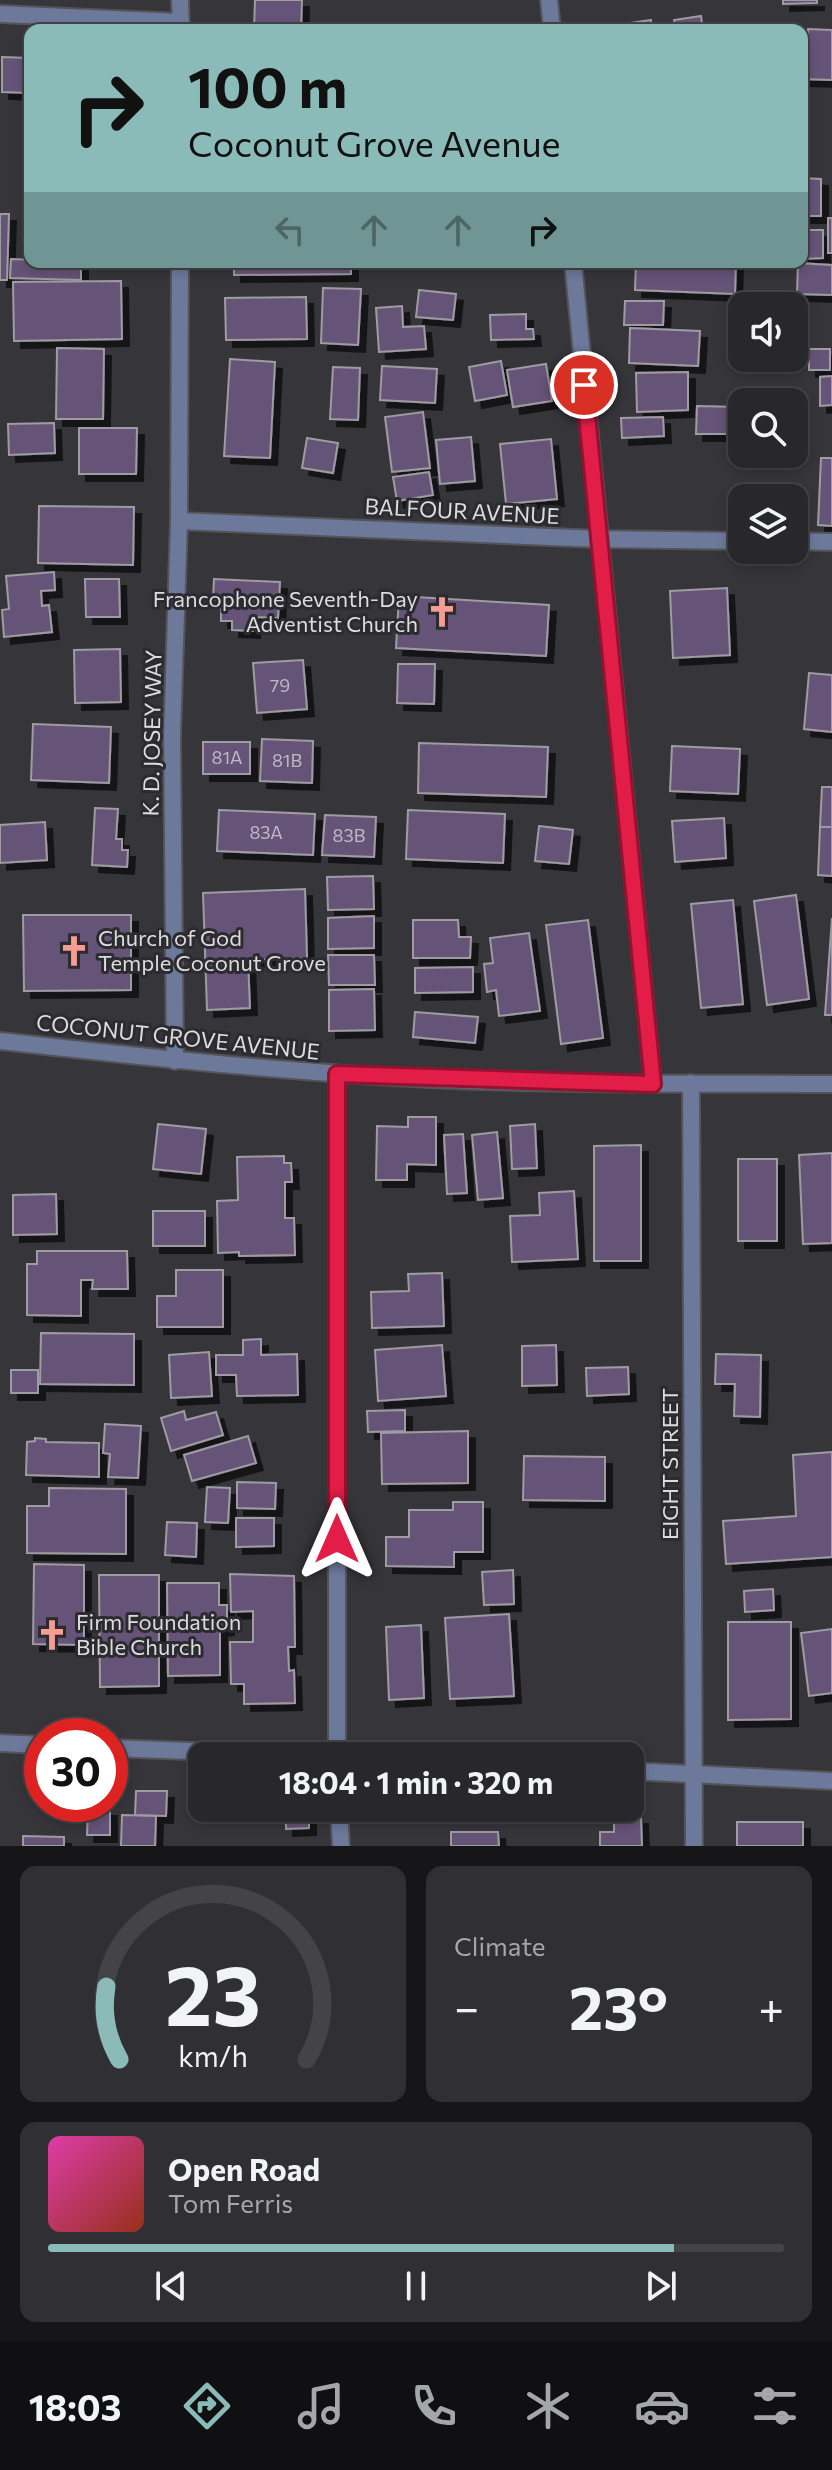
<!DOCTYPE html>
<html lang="en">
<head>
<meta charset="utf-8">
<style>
  body { margin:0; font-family:Commissioner,sans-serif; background:#303034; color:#f1f3f6; height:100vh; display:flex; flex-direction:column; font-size:30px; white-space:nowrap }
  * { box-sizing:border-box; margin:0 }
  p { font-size:26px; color:#a5a6a9 }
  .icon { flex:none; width:44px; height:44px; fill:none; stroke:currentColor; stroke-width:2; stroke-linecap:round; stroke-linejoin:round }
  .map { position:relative; height:1846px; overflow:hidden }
  .drawer { display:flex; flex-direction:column; gap:20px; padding:20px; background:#161618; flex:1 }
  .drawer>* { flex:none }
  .guide { position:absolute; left:24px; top:24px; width:784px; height:244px; border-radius:16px; box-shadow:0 4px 12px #0003,0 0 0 2px #444448; background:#8bbbb9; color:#111; overflow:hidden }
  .fabs { position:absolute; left:728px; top:292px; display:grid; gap:16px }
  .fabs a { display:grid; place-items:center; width:80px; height:80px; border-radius:16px; background:#28282c; box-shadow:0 4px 12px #0003,0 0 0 2px #444448; font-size:40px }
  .speed { position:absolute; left:24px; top:1718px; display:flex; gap:16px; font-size:40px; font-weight:700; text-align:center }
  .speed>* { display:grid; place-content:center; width:104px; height:104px; border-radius:50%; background:#28282c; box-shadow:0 4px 12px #0003,0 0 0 2px #444448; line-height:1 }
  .speed .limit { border:12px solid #d22; background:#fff; color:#111 }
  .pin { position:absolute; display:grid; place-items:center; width:68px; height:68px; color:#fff; margin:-34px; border:4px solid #fff; border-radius:50%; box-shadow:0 2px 8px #0007 }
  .me { position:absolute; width:88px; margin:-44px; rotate:0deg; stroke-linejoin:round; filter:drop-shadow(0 0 6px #0008) }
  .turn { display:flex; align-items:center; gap:28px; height:168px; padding:0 32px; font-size:36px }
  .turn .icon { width:104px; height:104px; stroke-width:2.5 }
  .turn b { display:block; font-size:56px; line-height:68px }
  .lanes { display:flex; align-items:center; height:76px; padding:0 32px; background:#0003; justify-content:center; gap:40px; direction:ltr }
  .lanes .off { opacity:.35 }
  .big { font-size:60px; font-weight:700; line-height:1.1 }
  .drawer .widget { flex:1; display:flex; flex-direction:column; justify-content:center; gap:12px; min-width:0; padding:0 28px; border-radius:16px; background:#303034 }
  .drawer .dial { align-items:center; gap:0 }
  .dial svg { height:208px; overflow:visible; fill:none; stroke:#444448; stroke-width:7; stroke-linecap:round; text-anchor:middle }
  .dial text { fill:#f1f3f6; stroke:none }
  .song { display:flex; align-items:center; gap:24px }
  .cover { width:96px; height:96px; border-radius:12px; background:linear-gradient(135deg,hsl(320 70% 55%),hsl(10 70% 35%)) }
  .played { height:8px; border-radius:4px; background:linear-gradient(90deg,#8bbbb9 85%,#444448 85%) }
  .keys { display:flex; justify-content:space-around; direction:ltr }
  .heat { display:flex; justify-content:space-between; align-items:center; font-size:44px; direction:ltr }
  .drawer .tiles { flex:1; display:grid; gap:20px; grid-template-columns:1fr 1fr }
  .widget:last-child { grid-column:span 2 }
  .trip { position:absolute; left:188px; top:1742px; width:456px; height:80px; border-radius:16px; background:#28282c; box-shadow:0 4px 12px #0003,0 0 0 2px #444448; font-weight:700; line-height:80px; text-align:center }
  .tabs { display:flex; height:128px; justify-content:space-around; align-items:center; background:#101012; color:#a5a6a9 }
  .tabs .icon { width:56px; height:56px }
  .tabs .selected { color:#8bbbb9 }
  .tabs b { font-size:36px; color:#f1f3f6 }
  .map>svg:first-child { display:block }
</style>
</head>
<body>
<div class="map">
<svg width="832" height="1846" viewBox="0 0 832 1846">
  <defs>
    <filter id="shadow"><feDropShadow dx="7" dy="7" stdDeviation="0" flood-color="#0009"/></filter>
  </defs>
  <rect width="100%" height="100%" fill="#35353a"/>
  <g fill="#665378" stroke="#9e9ba1" stroke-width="2" filter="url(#shadow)">
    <path d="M 255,0 L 302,0 L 301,30 L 254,30 Z"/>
    <path d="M 783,0 L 817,0 L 817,3 L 783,4 Z"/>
    <path d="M 701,16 L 703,30 L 676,30 L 674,20 Z"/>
    <path d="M 651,20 L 652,30 L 610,30 L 610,26 Z"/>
    <path d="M 506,26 L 506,30 L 461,30 L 461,29 Z"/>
    <path d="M 808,29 L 832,30 L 832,80 L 802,79 L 802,38 L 808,39 Z"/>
    <path d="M 2,57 L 30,58 L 30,93 L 2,92 Z"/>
    <path d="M 802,178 L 821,179 L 821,216 L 802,216 Z"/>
    <path d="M 0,214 L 9,214 L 7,280 L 0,280 Z"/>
    <rect x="828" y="218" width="4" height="35"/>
    <path d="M 802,230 L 823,230 L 823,258 L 802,259 Z"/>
    <path d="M 11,259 L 81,262 L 81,280 L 10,278 Z"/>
    <path d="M 234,262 L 351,262 L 351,274 L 234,275 Z"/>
    <path d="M 636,262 L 736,262 L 735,294 L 635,290 Z"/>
    <path d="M 798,263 L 832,265 L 832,295 L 797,294 Z"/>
    <path d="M 121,281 L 122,339 L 14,341 L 13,282 Z"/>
    <path d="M 323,288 L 361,289 L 358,345 L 321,343 Z"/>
    <path d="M 419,290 L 456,294 L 453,320 L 416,317 Z"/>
    <path d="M 306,297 L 307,339 L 226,340 L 225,298 Z"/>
    <path d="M 625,301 L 664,301 L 663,325 L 624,325 Z"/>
    <path d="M 402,306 L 403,327 L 424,326 L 426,349 L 379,352 L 376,308 Z"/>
    <path d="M 526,314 L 526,329 L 533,329 L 534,339 L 491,340 L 490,315 Z"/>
    <path d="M 630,328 L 700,331 L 698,366 L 629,363 Z"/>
    <path d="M 794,331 L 800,331 L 802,350 L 794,351 Z"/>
    <path d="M 57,348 L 104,349 L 103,419 L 56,419 Z"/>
    <rect x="809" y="349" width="21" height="21"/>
    <path d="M 230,359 L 275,362 L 270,458 L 224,456 Z"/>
    <path d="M 501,361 L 507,395 L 475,401 L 469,367 Z"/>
    <path d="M 546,364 L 552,401 L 513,407 L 507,370 Z"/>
    <path d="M 382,366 L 437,369 L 435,403 L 380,400 Z"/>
    <path d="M 333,367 L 360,368 L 358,420 L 330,419 Z"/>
    <path d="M 688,372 L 688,410 L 637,412 L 636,373 Z"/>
    <path d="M 832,376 L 832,405 L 820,406 L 820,377 Z"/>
    <path d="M 697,406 L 741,407 L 741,434 L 696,434 Z"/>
    <path d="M 423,412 L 430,468 L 392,472 L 385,417 Z"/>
    <path d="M 663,417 L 664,436 L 622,438 L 621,418 Z"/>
    <path d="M 54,423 L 55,453 L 9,455 L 8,424 Z"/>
    <path d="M 79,428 L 137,428 L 136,474 L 79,474 Z"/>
    <path d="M 471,437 L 475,481 L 440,484 L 436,440 Z"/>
    <path d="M 307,438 L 338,443 L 333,473 L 302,468 Z"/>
    <path d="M 551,439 L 557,499 L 506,504 L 500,444 Z"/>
    <path d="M 821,458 L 832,458 L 832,526 L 818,525 Z"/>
    <path d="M 429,472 L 433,495 L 397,501 L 393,477 Z"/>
    <path d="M 39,506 L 134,507 L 133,565 L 38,563 Z"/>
    <path d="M 54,572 L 55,590 L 41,591 L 42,606 L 49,605 L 52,632 L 4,637 L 2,610 L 9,609 L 6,576 Z"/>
    <path d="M 85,579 L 119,579 L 120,617 L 86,617 Z"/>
    <path d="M 214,579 L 280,582 L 278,618 L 254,617 L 253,631 L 232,630 L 232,621 L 221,621 L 221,600 L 213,600 Z"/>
    <path d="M 727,588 L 730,655 L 673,658 L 670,591 Z"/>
    <path d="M 399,596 L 549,605 L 546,656 L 396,648 Z"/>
    <path d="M 120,649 L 121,702 L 75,703 L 74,650 Z"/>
    <path d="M 303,660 L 307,709 L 257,713 L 253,663 Z"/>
    <path d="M 398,664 L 435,664 L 434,704 L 397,703 Z"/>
    <path d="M 809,673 L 832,675 L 832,732 L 804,729 Z"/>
    <path d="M 33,724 L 111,727 L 109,783 L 31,780 Z"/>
    <path d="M 262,739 L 313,741 L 312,783 L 260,781 Z"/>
    <rect x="203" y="742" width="47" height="32"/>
    <path d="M 419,743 L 548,747 L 546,797 L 418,793 Z"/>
    <path d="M 672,746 L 740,749 L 738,794 L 670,791 Z"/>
    <path d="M 822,787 L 832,787 L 832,827 L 820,827 Z"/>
    <path d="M 95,808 L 118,809 L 116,839 L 122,839 L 122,850 L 128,850 L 127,867 L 92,865 Z"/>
    <path d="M 219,810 L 315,814 L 313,855 L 217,851 Z"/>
    <path d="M 408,810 L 505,814 L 503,863 L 406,859 Z"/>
    <path d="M 325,815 L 376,817 L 374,857 L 322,855 Z"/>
    <path d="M 724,818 L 726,858 L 675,862 L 672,821 Z"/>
    <path d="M 45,822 L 47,860 L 0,863 L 0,825 Z"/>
    <path d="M 539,826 L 573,830 L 569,864 L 535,861 Z"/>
    <path d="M 820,827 L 832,827 L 832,876 L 818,875 Z"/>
    <path d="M 373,876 L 374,909 L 328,910 L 327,877 Z"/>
    <path d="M 305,889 L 307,958 L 248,960 L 250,1008 L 207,1010 L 203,893 Z"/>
    <path d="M 796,895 L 809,999 L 767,1005 L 754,901 Z"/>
    <path d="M 733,900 L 743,1004 L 701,1008 L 691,904 Z"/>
    <path d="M 23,915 L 131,915 L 131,990 L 24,991 Z"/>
    <path d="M 374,916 L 374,948 L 328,949 L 328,918 Z"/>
    <path d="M 832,918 L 832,1015 L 825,1015 Z"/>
    <path d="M 413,920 L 458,920 L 459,937 L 471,937 L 470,958 L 413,958 Z"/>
    <path d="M 588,920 L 603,1038 L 561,1044 L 546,925 Z"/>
    <path d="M 529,933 L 540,1011 L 499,1016 L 496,990 L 487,992 L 484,964 L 493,963 L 490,938 Z"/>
    <path d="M 328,955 L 374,955 L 375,985 L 329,985 Z"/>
    <path d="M 473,967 L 473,992 L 415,993 L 415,968 Z"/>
    <path d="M 374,989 L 375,1030 L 329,1031 L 329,990 Z"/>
    <path d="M 415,1012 L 478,1017 L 475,1043 L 413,1037 Z"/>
    <path d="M 408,1117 L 436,1117 L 436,1165 L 407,1164 L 407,1180 L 376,1180 L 377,1126 L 408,1127 Z"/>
    <path d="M 158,1124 L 206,1129 L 201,1174 L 153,1169 Z"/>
    <path d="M 535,1124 L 537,1168 L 512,1169 L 510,1126 Z"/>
    <path d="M 497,1132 L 503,1198 L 478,1200 L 472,1135 Z"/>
    <path d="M 463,1134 L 467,1193 L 447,1194 L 444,1135 Z"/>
    <path d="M 641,1145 L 641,1261 L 594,1261 L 594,1146 Z"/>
    <path d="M 832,1153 L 832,1243 L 803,1244 L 799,1155 Z"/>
    <path d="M 284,1156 L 284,1163 L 291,1163 L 292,1182 L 285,1182 L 285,1218 L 294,1218 L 295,1255 L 239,1256 L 239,1252 L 218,1253 L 217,1201 L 238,1200 L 237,1157 Z"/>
    <rect x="738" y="1159" width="39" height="82"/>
    <path d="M 574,1191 L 578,1259 L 512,1262 L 510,1216 L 540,1215 L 539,1193 Z"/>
    <path d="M 56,1194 L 57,1234 L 13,1235 L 13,1195 Z"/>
    <rect x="153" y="1211" width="52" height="35"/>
    <path d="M 37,1251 L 127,1251 L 128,1289 L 92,1289 L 93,1280 L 81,1280 L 81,1316 L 27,1315 L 27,1264 L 37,1264 Z"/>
    <path d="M 176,1270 L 223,1270 L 223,1327 L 157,1327 L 157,1296 L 176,1296 Z"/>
    <path d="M 442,1273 L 444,1326 L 372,1328 L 371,1292 L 409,1291 L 408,1274 Z"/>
    <path d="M 41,1333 L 134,1334 L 134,1385 L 40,1384 Z"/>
    <path d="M 261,1339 L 261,1355 L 297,1354 L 298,1395 L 237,1396 L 236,1375 L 216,1375 L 216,1355 L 243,1355 L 243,1340 Z"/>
    <path d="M 442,1345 L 446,1396 L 378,1401 L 375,1350 Z"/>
    <path d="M 556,1345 L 557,1385 L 522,1386 L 522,1346 Z"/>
    <path d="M 209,1352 L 212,1396 L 171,1398 L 169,1355 Z"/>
    <path d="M 716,1354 L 761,1355 L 760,1417 L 734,1416 L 735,1384 L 715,1384 Z"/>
    <path d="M 628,1367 L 629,1394 L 587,1396 L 586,1368 Z"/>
    <rect x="11" y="1370" width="27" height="23"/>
    <path d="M 405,1410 L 405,1431 L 368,1432 L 367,1411 Z"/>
    <path d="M 184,1411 L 186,1420 L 216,1412 L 223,1435 L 171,1451 L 161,1418 Z"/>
    <path d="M 105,1424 L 141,1426 L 138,1478 L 108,1477 L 110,1454 L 103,1453 Z"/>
    <path d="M 468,1431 L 468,1483 L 382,1484 L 381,1433 Z"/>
    <path d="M 248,1436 L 256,1463 L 192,1481 L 184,1455 Z"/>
    <path d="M 35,1438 L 46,1439 L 46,1442 L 99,1443 L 99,1477 L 26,1475 L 27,1442 L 35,1441 Z"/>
    <path d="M 832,1452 L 832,1557 L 726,1564 L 723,1521 L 796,1516 L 793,1455 Z"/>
    <path d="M 524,1456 L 605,1457 L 605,1501 L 523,1500 Z"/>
    <path d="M 237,1482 L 276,1483 L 275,1509 L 237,1508 Z"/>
    <path d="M 207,1487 L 230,1488 L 228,1523 L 205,1522 Z"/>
    <path d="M 49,1488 L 126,1489 L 126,1554 L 27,1553 L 27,1506 L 49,1506 Z"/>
    <path d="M 453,1502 L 483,1502 L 483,1552 L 454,1552 L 454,1567 L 386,1566 L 386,1537 L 409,1537 L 409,1510 L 453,1510 Z"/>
    <path d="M 236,1518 L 274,1518 L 274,1546 L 236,1547 Z"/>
    <path d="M 167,1522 L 197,1523 L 196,1557 L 165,1555 Z"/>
    <path d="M 34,1564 L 84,1565 L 84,1645 L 33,1644 Z"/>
    <path d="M 513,1570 L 514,1604 L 484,1605 L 482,1572 Z"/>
    <path d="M 230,1574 L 294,1576 L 295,1647 L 288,1647 L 289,1671 L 294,1670 L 295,1703 L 244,1704 L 244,1684 L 231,1684 L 230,1642 L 253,1642 L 253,1611 L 231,1612 Z"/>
    <path d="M 99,1575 L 159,1575 L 159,1686 L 100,1687 Z"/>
    <path d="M 167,1583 L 219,1583 L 219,1605 L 227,1605 L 227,1628 L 220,1629 L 220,1675 L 168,1676 Z"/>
    <path d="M 773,1589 L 774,1610 L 745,1612 L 744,1591 Z"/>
    <path d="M 509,1614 L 514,1696 L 450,1699 L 445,1618 Z"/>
    <path d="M 728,1622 L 791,1622 L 791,1719 L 728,1720 Z"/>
    <path d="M 421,1625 L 424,1698 L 389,1700 L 386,1627 Z"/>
    <path d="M 832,1629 L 832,1693 L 809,1696 L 801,1633 Z"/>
    <path d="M 136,1791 L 167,1791 L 166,1816 L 135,1815 Z"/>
    <path d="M 286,1808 L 309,1808 L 309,1828 L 286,1829 Z"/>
    <path d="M 88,1809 L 110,1809 L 110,1835 L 87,1835 Z"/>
    <path d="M 122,1815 L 156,1816 L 155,1846 L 121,1846 Z"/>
    <path d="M 641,1817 L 642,1846 L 600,1846 L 600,1832 L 614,1832 L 614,1818 Z"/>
    <rect x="737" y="1822" width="66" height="24"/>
    <path d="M 451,1832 L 498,1832 L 499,1846 L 451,1846 Z"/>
    <path d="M 23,1836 L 64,1837 L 64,1846 L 23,1846 Z"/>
  </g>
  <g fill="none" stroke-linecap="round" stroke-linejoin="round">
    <defs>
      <g id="minor">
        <path d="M 180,0 L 181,30"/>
        <path d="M 549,0 L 552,30"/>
        <path d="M 0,14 L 181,22"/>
        <path d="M 573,262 L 653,1084"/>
        <path d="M 179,521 L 598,539 L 742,541"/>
        <path d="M 794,541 L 832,542"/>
        <path d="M 175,1061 L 172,736 L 179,521 L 180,262"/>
        <path d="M 691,1083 L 694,1846"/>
        <path d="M 0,1743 L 42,1745"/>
        <path d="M 110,1748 L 319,1756"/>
        <path d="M 337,1756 L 337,1074"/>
        <path d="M 630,1771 L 832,1781"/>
        <path d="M 339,1808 L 341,1846"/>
      </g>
      <path id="tertiary" d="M 0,1041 C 151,1058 302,1074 455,1080 C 580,1085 706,1083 832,1084"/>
    </defs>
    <use href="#minor" stroke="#535358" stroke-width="20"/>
    <use href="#tertiary" stroke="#535358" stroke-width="20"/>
    <use href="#minor" stroke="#6c799b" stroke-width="16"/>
    <use href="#tertiary" stroke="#6c799b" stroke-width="16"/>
  </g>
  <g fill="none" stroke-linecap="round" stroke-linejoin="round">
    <defs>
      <path id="route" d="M 337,1539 L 337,1074 L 653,1084 L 584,385"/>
    </defs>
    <use href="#route" stroke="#92132f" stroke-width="20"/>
    <use href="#route" stroke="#e11d48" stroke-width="14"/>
  </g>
  <defs>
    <symbol id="church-bare" viewBox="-9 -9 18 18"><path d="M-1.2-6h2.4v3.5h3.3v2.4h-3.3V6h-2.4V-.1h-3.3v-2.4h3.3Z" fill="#f59c93" stroke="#2b2b30" stroke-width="2.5" paint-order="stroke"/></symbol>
  </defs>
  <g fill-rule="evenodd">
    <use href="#church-bare" x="420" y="590" width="44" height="44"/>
    <use href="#church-bare" x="52" y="929" width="44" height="44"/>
    <use href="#church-bare" x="30" y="1613" width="44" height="44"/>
  </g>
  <g text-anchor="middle" stroke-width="6" stroke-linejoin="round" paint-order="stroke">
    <g font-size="18" fill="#bebac5">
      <text x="280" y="692">79</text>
      <text x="227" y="764">81A</text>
      <text x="287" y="767">81B</text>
      <text x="266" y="839">83A</text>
      <text x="349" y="842">83B</text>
    </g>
    <g font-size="22" fill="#dcdcdf" stroke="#2b2b30">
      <text transform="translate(462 511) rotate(3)" y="8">BALFOUR AVENUE</text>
      <text transform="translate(152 733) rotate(-89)" y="8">K. D. JOSEY WAY</text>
      <text transform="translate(178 1037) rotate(6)" y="8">COCONUT GROVE AVENUE</text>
      <text transform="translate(670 1464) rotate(-90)" y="8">EIGHT STREET</text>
    </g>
    <g font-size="22" fill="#dcdcdf" stroke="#2b2b30" text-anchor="start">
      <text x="418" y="607" text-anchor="end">Francophone Seventh-Day<tspan x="418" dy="25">Adventist Church</tspan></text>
      <text x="98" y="946">Church of God<tspan x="98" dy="25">Temple Coconut Grove</tspan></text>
      <text x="76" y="1630">Firm Foundation<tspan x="76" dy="25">Bible Church</tspan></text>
    </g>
  </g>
</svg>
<div class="fabs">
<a><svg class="icon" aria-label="sound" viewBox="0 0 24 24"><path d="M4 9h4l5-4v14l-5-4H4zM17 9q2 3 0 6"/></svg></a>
<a><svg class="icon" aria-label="search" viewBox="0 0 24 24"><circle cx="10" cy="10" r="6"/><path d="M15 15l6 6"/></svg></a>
<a><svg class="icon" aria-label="layers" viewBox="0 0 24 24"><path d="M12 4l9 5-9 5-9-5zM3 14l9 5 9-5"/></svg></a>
</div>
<div class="speed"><div class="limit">30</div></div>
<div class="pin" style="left:584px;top:385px;background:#d93025"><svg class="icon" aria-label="arrive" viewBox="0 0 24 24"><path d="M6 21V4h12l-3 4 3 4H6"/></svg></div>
<svg class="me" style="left:337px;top:1539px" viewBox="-20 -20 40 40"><path d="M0-17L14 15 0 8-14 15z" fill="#e11d48" stroke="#fff" stroke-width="4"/></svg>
<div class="trip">18:04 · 1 min · 320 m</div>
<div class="guide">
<div class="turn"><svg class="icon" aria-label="right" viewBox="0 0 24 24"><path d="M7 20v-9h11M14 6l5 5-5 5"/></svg><div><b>100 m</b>Coconut Grove Avenue</div></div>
<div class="lanes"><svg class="icon off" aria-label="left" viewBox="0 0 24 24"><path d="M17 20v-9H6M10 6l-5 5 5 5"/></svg><svg class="icon off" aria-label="ahead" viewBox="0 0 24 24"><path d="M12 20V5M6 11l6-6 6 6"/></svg><svg class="icon off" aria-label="ahead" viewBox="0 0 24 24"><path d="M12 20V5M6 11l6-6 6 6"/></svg><svg class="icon" aria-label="right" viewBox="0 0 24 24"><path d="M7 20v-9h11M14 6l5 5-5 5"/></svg></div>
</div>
</div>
<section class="drawer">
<div class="tiles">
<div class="widget dial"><svg viewBox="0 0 100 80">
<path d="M14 69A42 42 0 1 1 86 69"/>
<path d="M14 69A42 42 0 0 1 9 41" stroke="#8bbbb9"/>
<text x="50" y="56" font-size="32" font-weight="700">23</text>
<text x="50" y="72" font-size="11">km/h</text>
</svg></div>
<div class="widget"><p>Climate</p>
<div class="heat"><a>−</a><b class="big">23°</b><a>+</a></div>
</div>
<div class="widget">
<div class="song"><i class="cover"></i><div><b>Open Road</b><p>Tom Ferris</p></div></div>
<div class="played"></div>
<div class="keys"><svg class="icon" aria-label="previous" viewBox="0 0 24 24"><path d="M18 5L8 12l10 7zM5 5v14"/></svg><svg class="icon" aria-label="pause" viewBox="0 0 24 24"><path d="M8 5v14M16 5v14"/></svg><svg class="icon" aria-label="next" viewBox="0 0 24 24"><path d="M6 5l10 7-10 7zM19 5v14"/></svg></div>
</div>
</div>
</section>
<nav class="tabs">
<b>18:03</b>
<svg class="icon selected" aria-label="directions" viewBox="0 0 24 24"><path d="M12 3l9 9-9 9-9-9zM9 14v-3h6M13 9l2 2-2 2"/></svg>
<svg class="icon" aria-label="music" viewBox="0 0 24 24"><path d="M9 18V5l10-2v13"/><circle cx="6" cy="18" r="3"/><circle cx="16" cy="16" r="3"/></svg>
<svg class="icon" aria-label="phone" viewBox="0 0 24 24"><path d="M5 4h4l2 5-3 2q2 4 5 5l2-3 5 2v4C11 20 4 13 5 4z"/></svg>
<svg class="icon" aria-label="climate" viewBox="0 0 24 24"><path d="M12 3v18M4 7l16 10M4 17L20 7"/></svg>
<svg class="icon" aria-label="car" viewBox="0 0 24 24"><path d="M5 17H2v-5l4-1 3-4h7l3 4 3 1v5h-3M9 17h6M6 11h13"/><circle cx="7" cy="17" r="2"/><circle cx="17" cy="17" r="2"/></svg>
<svg class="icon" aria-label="filters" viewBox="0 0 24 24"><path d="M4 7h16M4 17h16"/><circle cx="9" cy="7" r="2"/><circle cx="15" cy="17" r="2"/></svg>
</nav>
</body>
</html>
